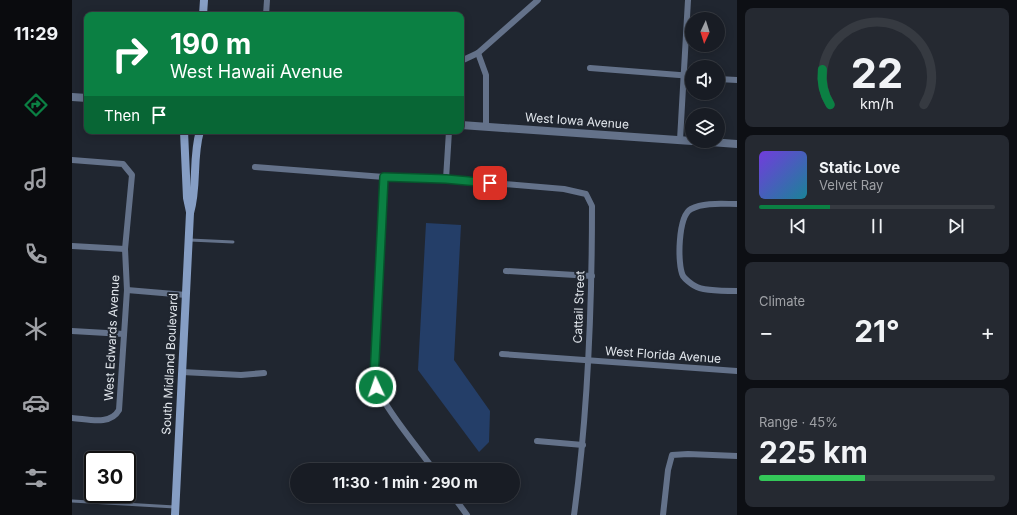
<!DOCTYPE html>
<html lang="en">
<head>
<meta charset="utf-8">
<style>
  body { margin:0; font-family:Inter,sans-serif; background:#252931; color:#f1f3f6; height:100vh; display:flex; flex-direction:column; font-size:15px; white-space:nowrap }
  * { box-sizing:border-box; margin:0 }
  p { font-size:13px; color:#9fa1a6 }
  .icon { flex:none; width:22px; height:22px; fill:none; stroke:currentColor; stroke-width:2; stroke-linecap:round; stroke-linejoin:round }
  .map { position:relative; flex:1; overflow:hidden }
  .drawer { display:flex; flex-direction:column; gap:8px; padding:8px; background:#0d0f14; width:280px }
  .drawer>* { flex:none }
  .guide { position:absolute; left:12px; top:12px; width:380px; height:122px; border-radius:8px; box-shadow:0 2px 10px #0003,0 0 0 1px #363a41; background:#0b8043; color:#fff; overflow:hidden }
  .needle { width:26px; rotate:184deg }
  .buttons { position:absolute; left:613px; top:12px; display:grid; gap:8px }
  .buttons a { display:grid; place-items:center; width:40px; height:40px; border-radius:50%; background:#181c24; box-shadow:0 2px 10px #0003,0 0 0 1px #363a41; font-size:20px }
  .speed { position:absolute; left:12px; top:451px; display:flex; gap:8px; font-size:20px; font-weight:700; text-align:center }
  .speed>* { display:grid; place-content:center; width:52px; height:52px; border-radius:50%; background:#181c24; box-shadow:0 2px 10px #0003,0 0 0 1px #363a41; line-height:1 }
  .speed .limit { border:2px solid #111; border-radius:6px; background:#fff; color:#111 }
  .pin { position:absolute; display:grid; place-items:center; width:34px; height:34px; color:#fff; margin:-17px; border-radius:8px; box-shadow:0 2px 6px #0006 }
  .me { position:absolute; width:44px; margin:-22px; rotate:357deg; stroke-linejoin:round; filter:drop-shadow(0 0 3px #0008) }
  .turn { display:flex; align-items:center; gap:14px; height:84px; padding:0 20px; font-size:18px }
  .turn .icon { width:52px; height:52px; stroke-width:2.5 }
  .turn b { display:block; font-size:28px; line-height:34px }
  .then { display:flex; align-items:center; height:38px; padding:0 20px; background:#0003; gap:8px; font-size:15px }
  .big { font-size:30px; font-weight:700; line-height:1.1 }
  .drawer .widget { flex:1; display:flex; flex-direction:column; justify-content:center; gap:6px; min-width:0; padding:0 14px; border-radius:8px; background:#252931 }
  .drawer .dial { align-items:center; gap:0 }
  .dial svg { height:104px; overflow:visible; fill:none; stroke:#363a41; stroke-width:7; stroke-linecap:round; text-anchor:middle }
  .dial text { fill:#f1f3f6; stroke:none }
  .song { display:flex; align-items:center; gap:12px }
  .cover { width:48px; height:48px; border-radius:6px; background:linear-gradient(135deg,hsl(260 70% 55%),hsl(190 70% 35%)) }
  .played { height:4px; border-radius:2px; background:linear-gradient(90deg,#0b8043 30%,#363a41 30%) }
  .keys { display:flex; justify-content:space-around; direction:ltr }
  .heat { display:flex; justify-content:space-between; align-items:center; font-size:22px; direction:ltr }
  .charge { height:6px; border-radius:3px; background:linear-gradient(90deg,#34c759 45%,#363a41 0) }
  .trip { position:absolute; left:218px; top:463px; width:230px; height:40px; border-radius:20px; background:#181c24; box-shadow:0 2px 10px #0003,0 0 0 1px #363a41; font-weight:700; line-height:40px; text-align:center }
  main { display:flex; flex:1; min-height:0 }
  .menu { display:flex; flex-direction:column; width:72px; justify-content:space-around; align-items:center; background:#0a0b0e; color:#9fa1a6 }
  .menu .icon { width:28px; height:28px }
  .menu .current { color:#0b8043 }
  .menu b { font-size:18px; color:#f1f3f6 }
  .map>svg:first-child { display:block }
</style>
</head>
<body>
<main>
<nav class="menu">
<b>11:29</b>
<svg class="icon current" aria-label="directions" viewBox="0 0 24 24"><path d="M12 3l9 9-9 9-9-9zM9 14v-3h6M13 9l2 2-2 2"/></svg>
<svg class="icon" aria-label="music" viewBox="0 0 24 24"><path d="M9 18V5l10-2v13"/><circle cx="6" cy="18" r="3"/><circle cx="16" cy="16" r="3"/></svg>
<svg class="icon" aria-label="phone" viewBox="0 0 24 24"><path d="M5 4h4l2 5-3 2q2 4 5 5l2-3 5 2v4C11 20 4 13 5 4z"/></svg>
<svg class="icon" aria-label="climate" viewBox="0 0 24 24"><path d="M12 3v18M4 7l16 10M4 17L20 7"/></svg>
<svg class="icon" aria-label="car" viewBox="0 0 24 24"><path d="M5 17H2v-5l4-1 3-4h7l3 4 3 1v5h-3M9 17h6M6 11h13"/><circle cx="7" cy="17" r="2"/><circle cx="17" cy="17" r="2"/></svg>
<svg class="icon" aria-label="filters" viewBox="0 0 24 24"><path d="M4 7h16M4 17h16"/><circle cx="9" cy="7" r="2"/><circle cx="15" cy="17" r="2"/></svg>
</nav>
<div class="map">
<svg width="665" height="515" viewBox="0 0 665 515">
  <rect width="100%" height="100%" fill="#202630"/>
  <path fill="#243e68" d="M 354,223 L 389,225 L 382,360 L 418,411 L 417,442 L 407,452 L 346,370 Z"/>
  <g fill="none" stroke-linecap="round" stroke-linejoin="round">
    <g stroke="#64728a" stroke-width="3">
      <path d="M 118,240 L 161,242"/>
      <path d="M 0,501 L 103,507"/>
    </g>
    <g stroke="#64728a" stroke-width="6">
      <path d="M 194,15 L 195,0"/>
      <path d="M 406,53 L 414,75 L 414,127"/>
      <path d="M 389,61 L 406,53 L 466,0"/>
      <path d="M 518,68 L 620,76"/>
      <path d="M 646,79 L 665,80"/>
      <path d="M 608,140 L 616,0"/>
      <path d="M 0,160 L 51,164 L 60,175 L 53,249 L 55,290 L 47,410 C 38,426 16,419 0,418"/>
      <path d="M 183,167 L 312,177 L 374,179 L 492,189 L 514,194 L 520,206 C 520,309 516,413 502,515"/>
      <path d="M 312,177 L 302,379 C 307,402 347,449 362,470"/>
      <path d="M 374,179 L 377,131"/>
      <path d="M 665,204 C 651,204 632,202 619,209 C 606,216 605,264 611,276 C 613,279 619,284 623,286 C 630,291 656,291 665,291"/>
      <path d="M 0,246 L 53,249"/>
      <path d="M 434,271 L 520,276"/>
      <path d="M 55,290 L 114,295"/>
      <path d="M 0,331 L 52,334"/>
      <path d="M 430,354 L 665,371"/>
      <path d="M 110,372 L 169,375 L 192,373"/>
      <path d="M 465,441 L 511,445"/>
      <path d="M 381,496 L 395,515"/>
      <path d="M 591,515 L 596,470 L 600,455 L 616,454 L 665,456"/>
    </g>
    <g stroke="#64728a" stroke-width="8">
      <path d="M 0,97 L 15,98"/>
      <path d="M 389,125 L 620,141"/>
      <path d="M 625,141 L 665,144"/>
    </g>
    <g stroke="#869ec4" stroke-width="8">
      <path d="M 131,15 L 132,0"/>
      <path d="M 112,131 L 115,198 L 118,212"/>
      <path d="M 103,515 L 118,213 C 126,186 120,158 128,131"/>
    </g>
  </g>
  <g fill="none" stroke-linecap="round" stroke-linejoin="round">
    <defs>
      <path id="route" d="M 304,387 L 302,379 L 312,177 L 374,179 L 418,183"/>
    </defs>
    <use href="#route" stroke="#07532c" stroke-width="10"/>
    <use href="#route" stroke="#0b8043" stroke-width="7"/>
  </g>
  <g text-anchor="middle" stroke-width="4" stroke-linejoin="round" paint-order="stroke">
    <g font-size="12" fill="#e2e7ed" stroke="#202630">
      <text transform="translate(505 121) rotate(4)" y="4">West Iowa Avenue</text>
      <text transform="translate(507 307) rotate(-88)" y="4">Cattail Street</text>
      <text transform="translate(40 338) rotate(-87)" y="4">West Edwards Avenue</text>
      <text transform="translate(591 355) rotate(4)" y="4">West Florida Avenue</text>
      <text transform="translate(98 364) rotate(-87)" y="4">South Midland Boulevard</text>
    </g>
  </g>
</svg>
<div class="buttons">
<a><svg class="needle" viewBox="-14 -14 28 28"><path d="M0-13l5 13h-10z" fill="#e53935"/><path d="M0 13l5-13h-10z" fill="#9fa1a6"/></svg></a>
<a><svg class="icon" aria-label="sound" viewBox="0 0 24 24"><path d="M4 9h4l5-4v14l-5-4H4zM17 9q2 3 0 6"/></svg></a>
<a><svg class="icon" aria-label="layers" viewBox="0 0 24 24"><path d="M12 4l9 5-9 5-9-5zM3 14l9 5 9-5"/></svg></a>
</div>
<div class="speed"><div class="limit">30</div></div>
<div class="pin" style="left:418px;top:183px;background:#d93025"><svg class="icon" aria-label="arrive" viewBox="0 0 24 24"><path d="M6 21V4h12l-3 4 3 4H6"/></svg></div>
<svg class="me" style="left:304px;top:387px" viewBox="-20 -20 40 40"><circle r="17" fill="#0b8043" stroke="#fff" stroke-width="3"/><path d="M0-11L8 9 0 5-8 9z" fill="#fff"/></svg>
<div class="trip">11:30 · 1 min · 290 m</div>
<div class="guide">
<div class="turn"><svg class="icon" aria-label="right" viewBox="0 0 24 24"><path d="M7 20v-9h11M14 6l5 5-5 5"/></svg><div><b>190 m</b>West Hawaii Avenue</div></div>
<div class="then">Then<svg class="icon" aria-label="arrive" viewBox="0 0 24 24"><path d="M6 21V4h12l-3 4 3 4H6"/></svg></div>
</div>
</div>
<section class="drawer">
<div class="widget dial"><svg viewBox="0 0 100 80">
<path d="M14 69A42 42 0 1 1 86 69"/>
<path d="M14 69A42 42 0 0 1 8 42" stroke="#0b8043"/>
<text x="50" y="56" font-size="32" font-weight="700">22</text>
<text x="50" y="72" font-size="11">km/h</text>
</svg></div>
<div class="widget">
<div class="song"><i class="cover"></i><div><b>Static Love</b><p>Velvet Ray</p></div></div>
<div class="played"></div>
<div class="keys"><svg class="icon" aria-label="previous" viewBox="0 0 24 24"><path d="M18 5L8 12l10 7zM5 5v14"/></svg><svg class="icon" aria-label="pause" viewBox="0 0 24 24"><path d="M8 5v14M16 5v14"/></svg><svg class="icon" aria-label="next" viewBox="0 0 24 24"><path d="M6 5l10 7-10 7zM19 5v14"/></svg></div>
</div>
<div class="widget"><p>Climate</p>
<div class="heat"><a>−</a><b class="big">21°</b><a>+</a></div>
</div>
<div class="widget"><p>Range · 45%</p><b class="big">225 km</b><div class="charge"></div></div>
</section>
</main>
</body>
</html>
